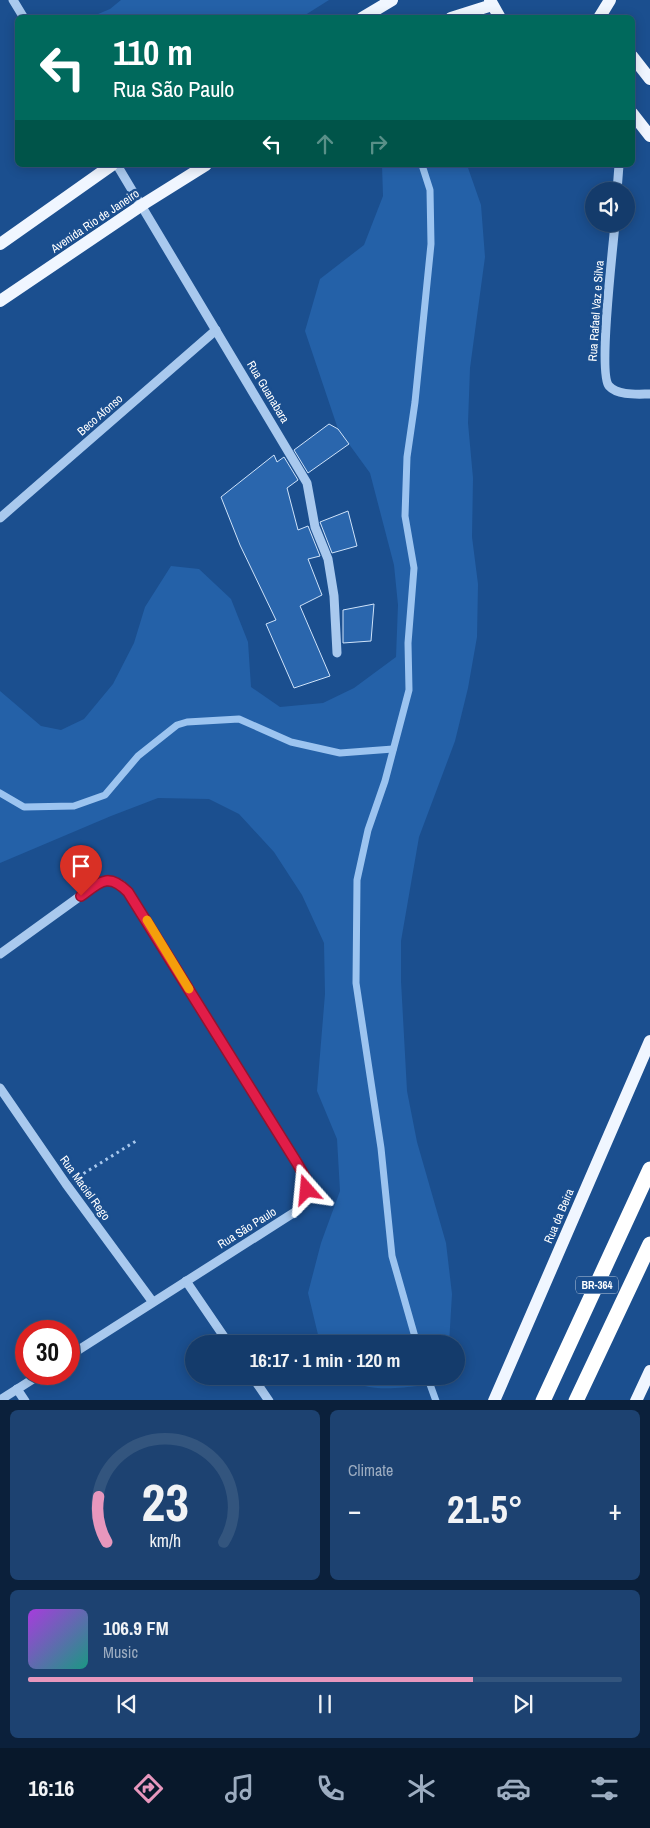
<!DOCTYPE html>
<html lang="en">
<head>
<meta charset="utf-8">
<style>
  body { margin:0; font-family:"Archivo Narrow",sans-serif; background:#1d4271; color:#f1f3f6; height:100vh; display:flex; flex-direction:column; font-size:19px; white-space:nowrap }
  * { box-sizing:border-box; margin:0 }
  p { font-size:16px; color:#9dadc1 }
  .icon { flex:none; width:28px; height:28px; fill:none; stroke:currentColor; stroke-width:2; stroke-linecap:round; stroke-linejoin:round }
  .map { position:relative; height:1400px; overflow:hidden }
  .drawer { display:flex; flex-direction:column; gap:10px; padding:10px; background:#0b203b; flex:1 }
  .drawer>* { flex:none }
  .banner { position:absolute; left:15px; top:15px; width:620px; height:152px; border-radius:8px; box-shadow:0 2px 12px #0003,0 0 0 1px #33557e; background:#00695c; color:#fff; overflow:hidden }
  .tools { position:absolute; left:585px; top:182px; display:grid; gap:10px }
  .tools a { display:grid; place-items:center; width:50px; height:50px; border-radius:50%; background:#143b6b; box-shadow:0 2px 12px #0003,0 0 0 1px #33557e; font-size:25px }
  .speed { position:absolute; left:15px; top:1320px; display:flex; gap:10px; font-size:25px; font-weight:700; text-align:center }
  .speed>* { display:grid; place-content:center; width:65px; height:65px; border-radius:50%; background:#143b6b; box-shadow:0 2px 12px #0003,0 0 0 1px #33557e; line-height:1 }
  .speed .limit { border:8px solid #d22; background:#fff; color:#111 }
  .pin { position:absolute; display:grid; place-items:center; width:42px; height:42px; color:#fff; margin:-51px -21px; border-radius:50% 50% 50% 0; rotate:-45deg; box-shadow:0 0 5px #0007 }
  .pin .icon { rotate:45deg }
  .me { position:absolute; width:55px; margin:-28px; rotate:342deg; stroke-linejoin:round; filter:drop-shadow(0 0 4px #0008) }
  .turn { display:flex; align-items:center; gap:18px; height:105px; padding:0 15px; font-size:22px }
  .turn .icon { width:65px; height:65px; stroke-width:2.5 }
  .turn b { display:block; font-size:35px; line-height:42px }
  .lanes { display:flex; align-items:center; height:48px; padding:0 15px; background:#0003; justify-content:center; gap:25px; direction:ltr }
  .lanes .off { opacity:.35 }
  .big { font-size:38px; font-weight:800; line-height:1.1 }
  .drawer .card { flex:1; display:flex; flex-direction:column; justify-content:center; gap:8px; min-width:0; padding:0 18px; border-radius:8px; background:#1d4271 }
  .drawer .dial { align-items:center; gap:0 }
  .dial svg { height:130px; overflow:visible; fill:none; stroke:#33557e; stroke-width:7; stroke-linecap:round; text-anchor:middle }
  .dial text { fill:#f1f3f6; stroke:none }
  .song { display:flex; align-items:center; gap:15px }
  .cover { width:60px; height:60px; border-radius:8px; background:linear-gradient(135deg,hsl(280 70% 55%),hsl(170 70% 35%)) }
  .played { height:5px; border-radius:2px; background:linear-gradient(90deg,#e797bd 75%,#33557e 75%) }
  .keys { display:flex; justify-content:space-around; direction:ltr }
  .heat { display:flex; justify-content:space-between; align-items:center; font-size:28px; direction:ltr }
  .drawer .tiles { flex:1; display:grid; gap:10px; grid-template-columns:1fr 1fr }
  .card:last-child { grid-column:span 2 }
  .trip { position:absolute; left:185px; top:1335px; width:280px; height:50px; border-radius:25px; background:#143b6b; box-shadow:0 2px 12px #0003,0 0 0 1px #33557e; font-weight:800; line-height:50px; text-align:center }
  .tab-bar { display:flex; height:80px; justify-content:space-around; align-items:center; background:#08182b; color:#9dadc1 }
  .tab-bar .icon { width:35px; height:35px }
  .tab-bar .on { color:#e797bd }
  .tab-bar b { font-size:22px; color:#f1f3f6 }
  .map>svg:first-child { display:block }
</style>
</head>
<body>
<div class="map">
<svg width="650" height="1401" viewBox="0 0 650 1401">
  <rect width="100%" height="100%" fill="#1b4f8f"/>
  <g fill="#2461a8">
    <path d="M 121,0 L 329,0 L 302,17 L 91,17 L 110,9 Z"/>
    <path d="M 382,165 L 467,165 L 481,205 L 485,257 L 470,368 L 468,423 L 473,478 L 472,537 L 478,584 L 477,637 L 468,688 L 455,741 L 419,837 L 401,941 L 401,981 L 407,1091 L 417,1142 L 446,1243 L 452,1294 L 449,1344 L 320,1343 L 308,1293 L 321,1243 L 340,1191 L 337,1139 L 317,1091 L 325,994 L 324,943 L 302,895 L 274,852 L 239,814 L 209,799 L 158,798 L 111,816 L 0,863 L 0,691 L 41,726 L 61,730 L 84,719 L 113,684 L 134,643 L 145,607 L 171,566 L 199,569 L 231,599 L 248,642 L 251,687 L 280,707 L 323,703 L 354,688 L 396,657 L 398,605 L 394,565 L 370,473 L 338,429 L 305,331 L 320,279 L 364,245 L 383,196 Z"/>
    <path d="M 347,1376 L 426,1376 L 418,1386 C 399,1388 361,1393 347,1376 Z"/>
  </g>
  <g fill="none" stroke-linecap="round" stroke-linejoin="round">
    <g stroke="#9cc4f0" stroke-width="7">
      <path d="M 0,793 L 24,807 L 74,806 L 105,795 L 138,756 L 177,725 L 187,722 L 239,719 L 291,742 L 340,753 L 393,749"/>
      <path d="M 417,1344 L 392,1256 L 381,1148 L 356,983 L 357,880 L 368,830 L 385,781 L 409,690 L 408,643 L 414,568 L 405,516 L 407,457 L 415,402 L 431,244 L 430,190 L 422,165"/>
      <path d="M 427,1376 L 436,1401"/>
    </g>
  </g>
  <g fill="#2a66ad" stroke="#cfe3fa">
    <path d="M 329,424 L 338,429 L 349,444 L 308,473 L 294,450 Z"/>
    <path d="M 274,455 L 277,462 L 284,457 L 298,480 L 287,488 L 298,530 L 308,526 L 320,556 L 308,559 L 322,595 L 300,606 L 330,676 L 294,688 L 266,624 L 276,620 L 240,545 L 221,497 Z"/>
    <path d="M 348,511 L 357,546 L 332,553 L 320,522 Z"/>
    <path d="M 374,604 L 371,641 L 343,643 L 343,610 Z"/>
  </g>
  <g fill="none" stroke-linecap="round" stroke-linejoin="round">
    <path stroke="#a9c9ee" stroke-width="3" stroke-dasharray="2.5 4" stroke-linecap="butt" d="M 78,1177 L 136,1141"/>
    <g stroke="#a9c9ee" stroke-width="9">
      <path d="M 13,0 L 24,18"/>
      <path d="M 117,165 L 307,483 L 315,527 L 328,559 L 334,596 L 337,653"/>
      <path d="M 617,191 L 619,165"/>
      <path d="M 615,224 C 613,247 598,374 609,386 C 618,396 638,394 650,394"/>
      <path d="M 0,518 L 216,330"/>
      <path d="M 0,954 L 97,884 C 121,873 130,894 141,912 L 306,1179 C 307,1192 305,1199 298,1210 L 69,1356"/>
      <path d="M 0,1088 L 66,1184 L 152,1301"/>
      <path d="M 186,1281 L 229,1344"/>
      <path d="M 252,1376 L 269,1401"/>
      <path d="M 17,1389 L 25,1401"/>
      <path d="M 0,1400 L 41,1374"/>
    </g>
    <g stroke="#f0f6ff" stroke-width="12">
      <path d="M 490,0 L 500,18"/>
      <path d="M 362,18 L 392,0"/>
      <path d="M 451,18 L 492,5"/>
      <path d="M 599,18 L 610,0"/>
      <path d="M 632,56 L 650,79"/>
      <path d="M 632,113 L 650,136"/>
      <path d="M 0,244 L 112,165"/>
      <path d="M 0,301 L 142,205 L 206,165"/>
      <path d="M 494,1401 L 650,1041"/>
      <path d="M 636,1401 L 650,1371"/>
    </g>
    <g stroke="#fff" stroke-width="15">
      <path d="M 543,1401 L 650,1169"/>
      <path d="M 576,1401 L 650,1244"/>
    </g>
  </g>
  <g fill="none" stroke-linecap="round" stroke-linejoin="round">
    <defs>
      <path id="route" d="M 81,896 C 100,882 108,872 128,892 L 297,1163 L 306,1179 L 307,1190"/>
    </defs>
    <use href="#route" stroke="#92132f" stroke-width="12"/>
    <use href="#route" stroke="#e11d48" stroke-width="9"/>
    <path stroke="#f59e0b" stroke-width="9" d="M 147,920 L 189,989"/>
  </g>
  <g text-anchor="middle" stroke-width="5" stroke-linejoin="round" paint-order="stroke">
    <rect fill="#1b4f8f" stroke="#bbcadd" stroke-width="1" x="576" y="1276.5" width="42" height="17" rx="4"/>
    <g font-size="11" font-weight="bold" fill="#fff">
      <text x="597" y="1289">BR-364</text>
    </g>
    <g font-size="12" fill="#fff" stroke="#1b4f8f">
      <text transform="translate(95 221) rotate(-34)" y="4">Avenida Rio de Janeiro</text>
      <text transform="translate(596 311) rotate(-86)" y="4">Rua Rafael Vaz e Silva</text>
      <text transform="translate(268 392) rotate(59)" y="4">Rua Guanabara</text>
      <text transform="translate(100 415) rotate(-41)" y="4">Beco Afonso</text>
      <text transform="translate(85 1188) rotate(54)" y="4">Rua Maciel Rego</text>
      <text transform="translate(559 1216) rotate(-67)" y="4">Rua da Beira</text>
      <text transform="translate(247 1228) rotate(-32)" y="4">Rua São Paulo</text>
    </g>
  </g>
</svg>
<div class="tools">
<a><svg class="icon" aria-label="sound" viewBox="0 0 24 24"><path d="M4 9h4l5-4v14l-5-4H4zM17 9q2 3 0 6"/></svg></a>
</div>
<div class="speed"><div class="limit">30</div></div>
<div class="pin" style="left:81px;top:896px;background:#d93025"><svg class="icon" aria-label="arrive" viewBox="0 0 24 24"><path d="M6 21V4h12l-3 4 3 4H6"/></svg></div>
<svg class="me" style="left:307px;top:1190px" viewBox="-20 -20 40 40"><path d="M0-17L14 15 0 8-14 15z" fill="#e11d48" stroke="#fff" stroke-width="4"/></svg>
<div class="trip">16:17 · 1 min · 120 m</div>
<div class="banner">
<div class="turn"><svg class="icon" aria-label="left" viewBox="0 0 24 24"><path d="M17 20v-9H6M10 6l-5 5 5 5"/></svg><div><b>110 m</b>Rua São Paulo</div></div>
<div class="lanes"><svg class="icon" aria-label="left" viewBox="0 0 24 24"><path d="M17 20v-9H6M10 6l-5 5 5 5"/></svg><svg class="icon off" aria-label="ahead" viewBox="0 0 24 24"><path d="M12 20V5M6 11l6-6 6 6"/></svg><svg class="icon off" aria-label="right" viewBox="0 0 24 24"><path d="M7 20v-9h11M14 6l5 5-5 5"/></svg></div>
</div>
</div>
<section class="drawer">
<div class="tiles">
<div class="card dial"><svg viewBox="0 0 100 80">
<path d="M14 69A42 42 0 1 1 86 69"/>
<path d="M14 69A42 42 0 0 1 9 41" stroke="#e797bd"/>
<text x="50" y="56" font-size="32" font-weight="700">23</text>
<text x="50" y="72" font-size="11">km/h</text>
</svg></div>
<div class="card"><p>Climate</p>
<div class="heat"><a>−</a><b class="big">21.5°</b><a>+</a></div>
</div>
<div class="card">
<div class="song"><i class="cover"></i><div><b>106.9 FM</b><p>Music</p></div></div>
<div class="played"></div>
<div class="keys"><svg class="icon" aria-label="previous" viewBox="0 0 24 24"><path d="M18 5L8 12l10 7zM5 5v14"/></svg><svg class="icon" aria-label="pause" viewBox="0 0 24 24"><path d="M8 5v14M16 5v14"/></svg><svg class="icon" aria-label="next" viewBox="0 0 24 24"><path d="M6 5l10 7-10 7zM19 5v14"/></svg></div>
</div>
</div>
</section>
<nav class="tab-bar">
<b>16:16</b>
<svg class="icon on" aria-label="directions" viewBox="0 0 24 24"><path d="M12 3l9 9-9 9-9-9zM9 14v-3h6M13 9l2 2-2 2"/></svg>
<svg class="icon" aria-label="music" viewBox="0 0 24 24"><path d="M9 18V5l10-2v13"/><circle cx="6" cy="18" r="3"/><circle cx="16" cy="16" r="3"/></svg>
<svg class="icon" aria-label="phone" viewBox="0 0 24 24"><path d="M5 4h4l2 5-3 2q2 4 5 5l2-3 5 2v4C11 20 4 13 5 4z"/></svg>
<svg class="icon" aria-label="climate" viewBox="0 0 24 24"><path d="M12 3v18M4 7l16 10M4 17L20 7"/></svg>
<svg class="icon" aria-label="car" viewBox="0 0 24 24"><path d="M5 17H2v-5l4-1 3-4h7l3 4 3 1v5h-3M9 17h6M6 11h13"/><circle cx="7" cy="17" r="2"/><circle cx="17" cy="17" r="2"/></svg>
<svg class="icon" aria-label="filters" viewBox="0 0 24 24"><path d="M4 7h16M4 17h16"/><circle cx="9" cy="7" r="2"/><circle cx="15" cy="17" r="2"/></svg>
</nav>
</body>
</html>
